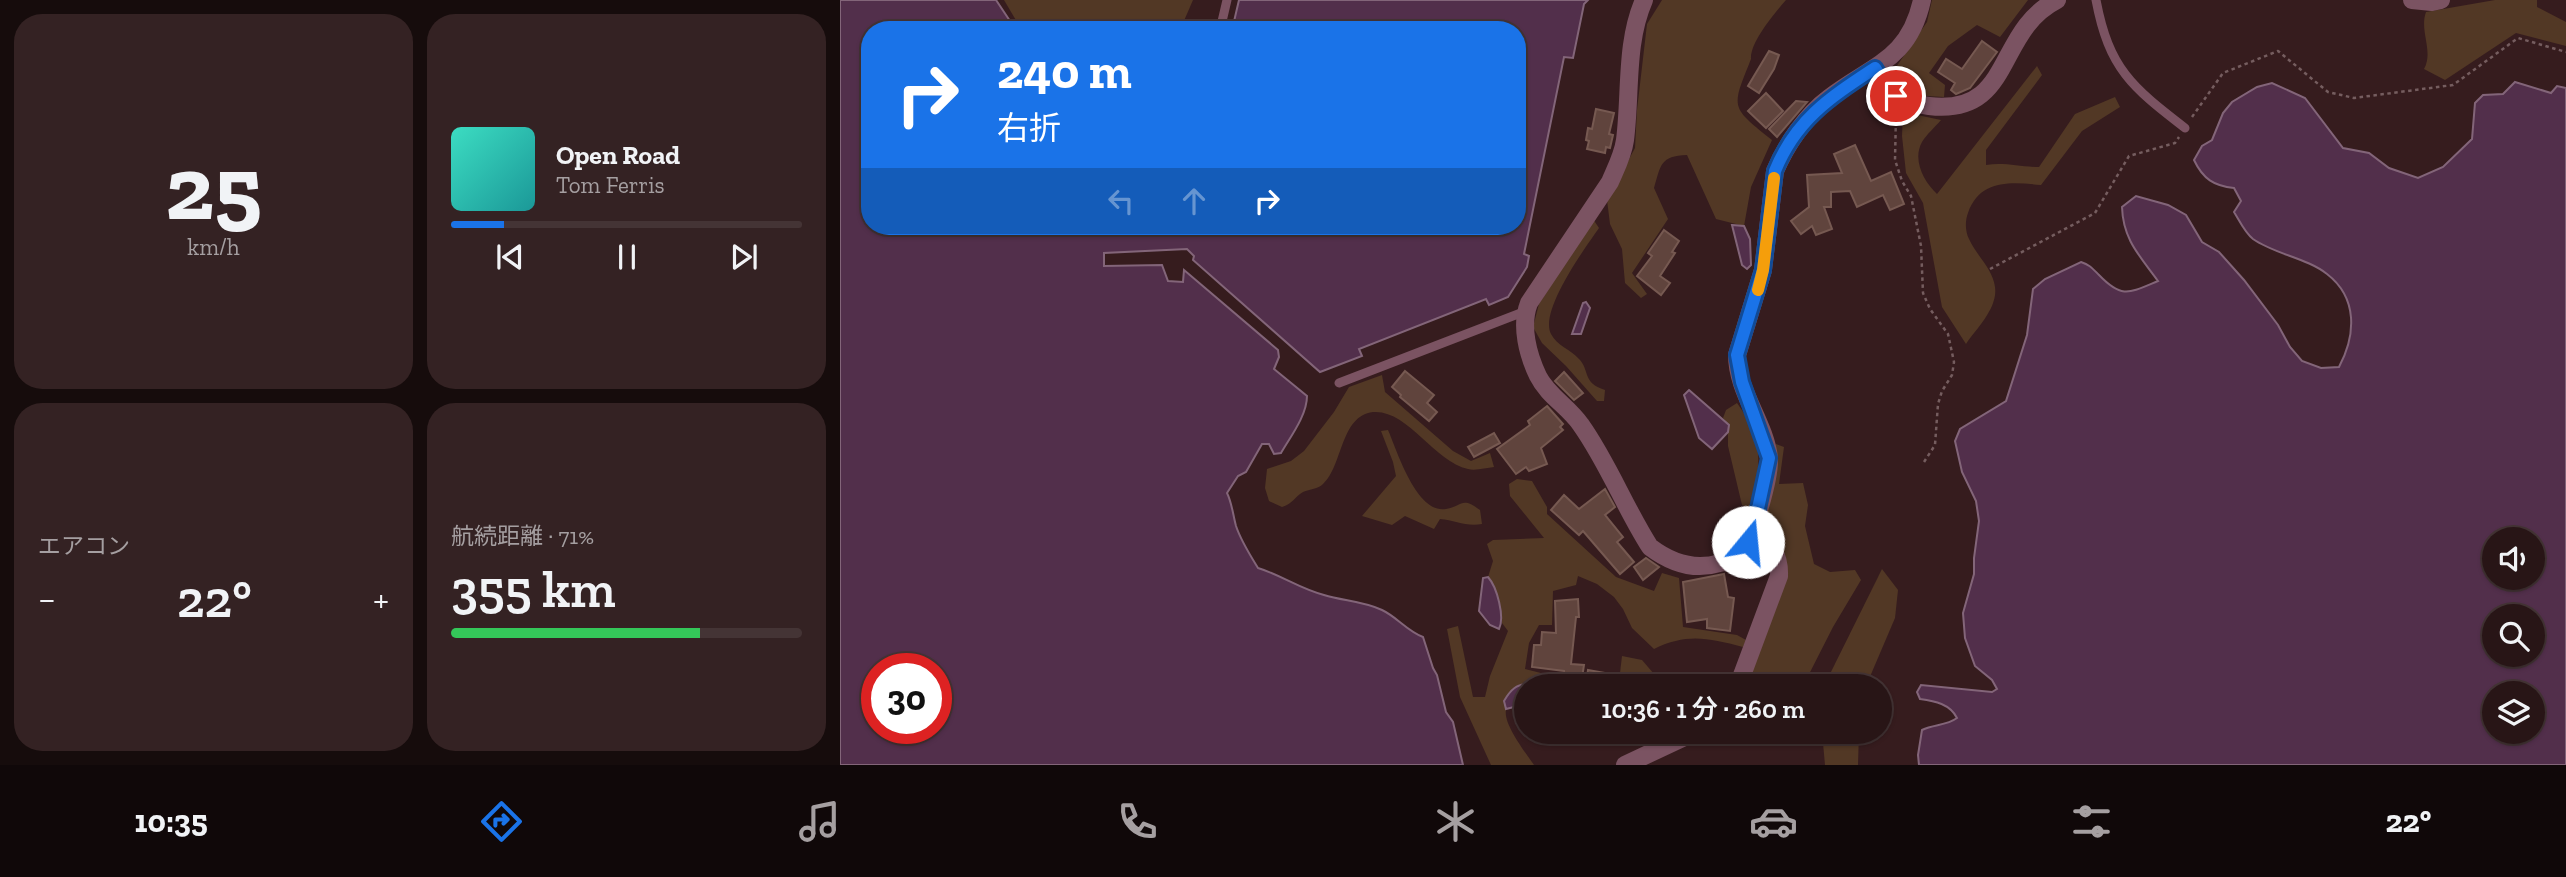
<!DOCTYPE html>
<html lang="ja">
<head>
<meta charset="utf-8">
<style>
  body { margin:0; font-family:"Zilla Slab","Noto Sans JP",serif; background:#342223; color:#f1f3f6; height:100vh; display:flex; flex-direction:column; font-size:26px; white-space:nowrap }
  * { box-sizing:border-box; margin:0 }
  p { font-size:23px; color:#a59fa1 }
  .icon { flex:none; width:38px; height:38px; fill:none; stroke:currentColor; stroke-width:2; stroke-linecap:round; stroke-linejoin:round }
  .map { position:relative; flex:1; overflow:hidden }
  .details { display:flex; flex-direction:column; gap:14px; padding:14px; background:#160c0c; width:840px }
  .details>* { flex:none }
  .top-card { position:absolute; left:21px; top:21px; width:665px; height:214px; border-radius:28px; box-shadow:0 2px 5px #0004,0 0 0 2px #443435; background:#1a73e8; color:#fff; overflow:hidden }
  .buttons { position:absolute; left:1642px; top:527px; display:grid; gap:14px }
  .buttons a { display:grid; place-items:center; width:63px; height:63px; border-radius:50%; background:#281516; box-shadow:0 2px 5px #0004,0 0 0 2px #443435; font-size:35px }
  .speed { position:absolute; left:21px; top:653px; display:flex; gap:14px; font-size:35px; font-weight:700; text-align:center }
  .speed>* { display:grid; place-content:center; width:91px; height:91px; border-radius:50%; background:#281516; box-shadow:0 2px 5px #0004,0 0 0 2px #443435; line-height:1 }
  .speed .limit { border:10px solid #d22; background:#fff; color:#111 }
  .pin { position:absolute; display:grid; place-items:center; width:60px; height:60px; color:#fff; margin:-30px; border:4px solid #fff; border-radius:50%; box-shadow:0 2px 7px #0007 }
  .me { position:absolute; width:77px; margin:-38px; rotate:17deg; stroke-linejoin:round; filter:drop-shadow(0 0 5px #0008) }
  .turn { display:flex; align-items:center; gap:24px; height:147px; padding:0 21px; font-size:32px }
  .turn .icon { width:91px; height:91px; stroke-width:2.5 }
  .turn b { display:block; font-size:49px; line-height:60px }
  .lanes { display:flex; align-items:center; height:66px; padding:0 21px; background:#0003; justify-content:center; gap:35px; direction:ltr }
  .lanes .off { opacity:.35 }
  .big { font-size:52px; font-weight:600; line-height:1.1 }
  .details .widget { flex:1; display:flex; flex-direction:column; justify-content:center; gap:10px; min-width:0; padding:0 24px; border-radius:28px; background:#342223 }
  .details .dial { align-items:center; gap:0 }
  .dial b { font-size:91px; line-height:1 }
  .song { display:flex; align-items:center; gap:21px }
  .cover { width:84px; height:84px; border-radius:10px; background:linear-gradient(135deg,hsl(170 70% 55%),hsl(180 70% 35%)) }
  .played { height:7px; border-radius:4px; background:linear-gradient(90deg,#1a73e8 15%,#443435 15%) }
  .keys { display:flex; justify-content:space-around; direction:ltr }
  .heat { display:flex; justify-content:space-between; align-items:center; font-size:38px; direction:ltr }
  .charge { height:10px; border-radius:5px; background:linear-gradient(90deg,#34c759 71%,#443435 0) }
  .details .tiles { flex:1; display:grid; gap:14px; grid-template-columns:repeat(2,1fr) }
  .trip { position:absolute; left:674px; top:674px; width:378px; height:70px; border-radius:35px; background:#281516; box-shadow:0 2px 5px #0004,0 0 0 2px #443435; font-weight:600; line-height:70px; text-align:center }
  .tab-bar { display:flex; height:112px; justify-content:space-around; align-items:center; background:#100809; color:#a59fa1 }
  .tab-bar .icon { width:49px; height:49px }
  .tab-bar .current { color:#1a73e8 }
  .tab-bar b { font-size:32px; color:#f1f3f6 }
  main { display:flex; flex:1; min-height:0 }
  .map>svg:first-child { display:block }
</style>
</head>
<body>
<main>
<section class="details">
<div class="tiles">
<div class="widget dial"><b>25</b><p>km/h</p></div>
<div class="widget">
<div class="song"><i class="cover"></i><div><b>Open Road</b><p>Tom Ferris</p></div></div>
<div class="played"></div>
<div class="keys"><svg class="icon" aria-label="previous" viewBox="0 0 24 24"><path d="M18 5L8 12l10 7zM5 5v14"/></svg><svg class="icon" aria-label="pause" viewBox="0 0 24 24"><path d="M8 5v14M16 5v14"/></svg><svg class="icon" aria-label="next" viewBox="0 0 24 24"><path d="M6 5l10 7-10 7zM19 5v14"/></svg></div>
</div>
<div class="widget"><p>エアコン</p>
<div class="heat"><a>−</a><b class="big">22°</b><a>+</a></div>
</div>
<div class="widget"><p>航続距離 · 71%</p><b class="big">355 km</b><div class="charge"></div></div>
</div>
</section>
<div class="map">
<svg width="1726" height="765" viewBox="0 0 1726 765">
  <rect width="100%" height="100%" fill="#361c1e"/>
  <g fill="#523825">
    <path d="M 164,0 L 353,0 L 340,30 L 188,30 L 177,22 Z"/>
    <path d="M 822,0 L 946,0 C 935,13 910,42 911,59 C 891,109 890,106 932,140 L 911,187 L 904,226 L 876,219 L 847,155 C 820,156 821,165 814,188 L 828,219 L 792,273 L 807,294 L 801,298 L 785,283 L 782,249 L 770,224 L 767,200 L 795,148 L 797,110 L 807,24 Z"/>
    <path d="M 1092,0 L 1188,0 L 1160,37 L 1137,25 L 1108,46 L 1089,73 L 1105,85 L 1104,97 L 1086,96 L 1061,88 L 1052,73 L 1087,22 Z"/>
    <path d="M 1655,0 L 1697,0 L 1697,7 L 1726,22 L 1726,46 L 1676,33 L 1605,80 L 1584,69 C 1594,51 1579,31 1586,12 Z"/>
    <path d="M 1197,66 L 1202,75 L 1146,150 L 1146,165 C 1165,162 1179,167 1199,167 L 1235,114 L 1275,97 L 1280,107 L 1242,131 L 1201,185 C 1171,182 1140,179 1128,213 C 1125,221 1125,231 1129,239 C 1136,255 1153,269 1155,287 C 1158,308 1137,328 1126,344 L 1102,307 L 1083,203 L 1066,173 L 1062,136 L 1063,112 L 1101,120 C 1095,127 1087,134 1082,142 C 1072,160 1084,182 1097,194 Z"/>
    <path d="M 753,219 L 759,228 C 745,248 699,311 711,334 C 717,346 730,349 739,359 C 750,370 742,383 765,390 L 764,401 L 757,401 L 726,366 L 702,343 L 693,327 L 699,304 Z"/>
    <path d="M 542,375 L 545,392 L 613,451 L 631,461 L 650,453 L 654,467 C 646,468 635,471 628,469 C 594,461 567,409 533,412 C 500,416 503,466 483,484 C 478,489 470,489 463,492 C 454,497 454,503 442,507 L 429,501 L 425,488 L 427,469 L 451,461 L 464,451 L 494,412 L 509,387 Z"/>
    <path d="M 897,403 C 924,440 922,465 910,508 L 902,505 L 888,446 L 888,425 L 883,418 L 886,410 Z"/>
    <path d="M 548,430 C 557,450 576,514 606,509 C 623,506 621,496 640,510 L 642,524 C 626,527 615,520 600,519 L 594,529 L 565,516 L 552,525 L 522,516 L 556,476 L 553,462 L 541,431 Z"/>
    <path d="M 936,444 L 944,447 L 939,484 L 963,483 L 968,505 L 965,526 L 974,564 L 990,572 L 1015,570 L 1021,580 L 993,627 L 963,686 L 903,686 L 944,586 L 922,523 Z"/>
    <path d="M 677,479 L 692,481 L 707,507 L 707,514 L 776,577 L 814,591 L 822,573 L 839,578 L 843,627 L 897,635 L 906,640 L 903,647 C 868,638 847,633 814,649 L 792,628 L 783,609 L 774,597 L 757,584 L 738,576 L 736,585 L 713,591 L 712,625 L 699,625 L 689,643 L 685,669 L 737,682 L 739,686 L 689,683 L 678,685 C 674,692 667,702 666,710 C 663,724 686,753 694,765 L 651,765 L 620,697 L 607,629 L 618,626 L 633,697 L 645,697 L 650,676 L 668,631 L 662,623 L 652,582 L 648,577 L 653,561 L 647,544 L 653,540 L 704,538 L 670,496 L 669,484 Z"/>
    <path d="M 1042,569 L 1058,590 L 1055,618 L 1026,686 L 984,686 Z"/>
    <path d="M 782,656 L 802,660 L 820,681 L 780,673 Z"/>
    <path d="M 982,732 L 1019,732 L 1018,765 L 985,765 Z"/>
  </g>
  <g fill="#522f4b" stroke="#836579" stroke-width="2" fill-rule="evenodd">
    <path d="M 0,0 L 156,0 L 176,30 L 30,30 L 30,226 L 677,226 L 677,30 L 392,30 L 399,0 L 748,0 L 744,4 L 733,58 L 724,57 L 684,254 L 689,256 L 687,267 L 668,297 L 649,305 L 646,299 L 519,349 L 522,356 L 480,372 L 353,260 L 354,256 L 347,249 L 264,253 L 264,266 L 322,265 L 328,281 L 343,282 L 344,270 L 438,350 L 439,357 L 434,369 L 467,396 C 467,415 451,436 441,453 L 434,454 L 429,444 L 422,444 L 406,472 L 398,476 L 387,493 C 392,503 393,515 396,526 C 401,541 410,555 418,568 C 441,575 460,589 484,595 C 503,601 523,601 542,610 C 557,617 567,631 583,637 L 593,668 L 597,675 L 606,712 L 613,722 L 623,765 L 0,765 ZM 96,668 L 96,728 L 37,728 L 37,668 Z"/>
    <path d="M 1675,82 L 1711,93 L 1717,86 L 1726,88 L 1726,765 L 1079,765 L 1078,755 L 1082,730 C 1094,724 1106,726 1117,718 C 1110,704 1095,701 1080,699 L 1077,692 L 1081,685 L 1152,692 L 1157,689 L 1152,680 L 1135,666 L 1125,638 L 1123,613 L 1134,574 L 1134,558 L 1139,521 L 1136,501 L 1122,472 L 1115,441 L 1120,429 L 1166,401 L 1187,335 L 1193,289 L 1205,279 L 1241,262 C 1250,265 1252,268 1259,275 C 1282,299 1289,293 1318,281 C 1300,256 1283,240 1282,207 L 1296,196 L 1328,205 L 1346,215 L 1362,242 L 1379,252 L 1404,280 L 1438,325 L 1450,347 L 1462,361 L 1481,368 L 1499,367 C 1516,335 1518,298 1487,274 C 1467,258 1434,254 1413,239 C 1405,233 1399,220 1394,212 L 1401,201 L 1394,188 C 1374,186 1363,179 1354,160 L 1362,146 L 1372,140 L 1383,113 L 1392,102 L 1417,87 L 1432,83 L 1465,98 L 1503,148 L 1529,153 L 1549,168 L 1578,178 L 1603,167 L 1632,139 L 1635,103 L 1643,95 L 1663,94 ZM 1692,539 L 1692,578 L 1654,578 L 1654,539 ZM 1692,616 L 1692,654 L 1654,654 L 1654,616 ZM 1692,693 L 1692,732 L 1654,732 L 1654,693 Z"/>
    <path d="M 892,225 L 904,226 L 910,239 L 911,265 L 907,269 L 902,265 Z"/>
    <path d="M 746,302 L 750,308 L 741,334 L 732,334 L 743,303 Z"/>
    <path d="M 849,390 L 889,425 L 888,432 L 872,449 L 859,438 L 844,395 Z"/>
    <path d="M 648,577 C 657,587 665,617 659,629 L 650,625 L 639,611 L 643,578 Z"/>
    <path d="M 689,683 L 709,686 L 686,686 L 686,704 L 666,709 L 664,701 C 671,689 676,685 689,683 Z"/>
  </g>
  <g fill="#60443d" stroke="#765951" stroke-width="2">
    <path d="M 1142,41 L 1157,52 L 1130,88 L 1116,94 L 1111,90 L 1115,83 L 1098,72 L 1106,59 L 1122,69 Z"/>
    <path d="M 929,51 L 939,55 L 934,69 L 919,93 L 908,86 Z"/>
    <path d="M 926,93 L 943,111 L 926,128 L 908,111 Z"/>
    <path d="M 956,101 L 967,102 L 937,137 L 929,129 Z"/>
    <path d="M 756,109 L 774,113 L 769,134 L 773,135 L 770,148 L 766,147 L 765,153 L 747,149 L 749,141 L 746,140 L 748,128 L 752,129 Z"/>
    <path d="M 1015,145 L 1031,181 L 1051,172 L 1064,204 L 1050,210 L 1043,195 L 1017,207 L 1010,191 L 991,192 L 991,207 L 984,207 L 992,229 L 976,235 L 972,226 L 961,234 L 951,221 L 969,207 L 967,175 L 1002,173 L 994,154 Z"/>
    <path d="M 824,230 L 839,241 L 832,252 L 835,253 L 820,276 L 830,283 L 821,295 L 797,276 L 812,256 L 808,253 Z"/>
    <path d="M 565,371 L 594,395 L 587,403 L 597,412 L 589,421 L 560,397 L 561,395 L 552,387 Z"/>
    <path d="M 724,372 L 743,393 L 734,400 L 715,381 Z"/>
    <path d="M 707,406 L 723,424 L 720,427 L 723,430 L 701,448 L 707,464 L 689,471 L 686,467 L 676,474 L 657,449 L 690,425 L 688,421 Z"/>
    <path d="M 654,433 L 660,443 L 634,457 L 628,447 Z"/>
    <path d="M 765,489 L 775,507 L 765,515 L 783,537 L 777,542 L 794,562 L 780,574 L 743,531 L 739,535 L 711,510 L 724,495 L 739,509 Z"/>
    <path d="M 806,558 L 819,567 L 803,580 L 794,567 Z"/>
    <path d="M 884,574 L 888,597 L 894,598 L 890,631 L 867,628 L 867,619 L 847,622 L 843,582 Z"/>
    <path d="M 738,599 L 739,617 L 736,617 L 731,664 L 744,665 L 742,678 L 724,675 L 724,671 L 692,667 L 694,645 L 701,645 L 702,632 L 716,633 L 715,601 Z"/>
    <path d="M 748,670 L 771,674 L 769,686 L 746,686 Z"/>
  </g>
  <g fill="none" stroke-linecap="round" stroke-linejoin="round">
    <g stroke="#755d5f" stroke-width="2.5" stroke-dasharray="3.5 3.5" stroke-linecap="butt">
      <path d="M 1056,114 L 1055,160 L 1062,181 L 1071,196 L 1081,246 L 1083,293 L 1090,309 L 1108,334 L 1114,362 L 1112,375 L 1102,391 L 1098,404 L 1095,445 L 1084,462"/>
      <path d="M 1352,117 L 1383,73 L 1438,51 L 1488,92 L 1514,98 L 1613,85 L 1678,38 L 1726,52"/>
      <path d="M 1150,269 L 1255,213 L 1289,156 L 1335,143 L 1339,137"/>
    </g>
    <g stroke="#7b5362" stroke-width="9">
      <path d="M 1256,0 C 1269,69 1292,87 1345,128"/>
      <path d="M 380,30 L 387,0"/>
      <path d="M 499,383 L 686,311"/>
    </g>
    <g stroke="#7b5362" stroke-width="18">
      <path d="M 804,0 C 785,43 791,94 785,140 C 783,155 776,168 770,182 L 689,303 C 680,326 688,355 698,376 C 708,396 729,407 741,425 C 768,463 785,508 810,547 C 831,563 854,571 880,563 C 887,561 894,559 899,554 C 913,541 930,476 929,458 C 925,422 897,392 897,355 L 923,270 L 935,171 C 946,145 966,115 989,98 C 1032,65 1069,60 1082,0"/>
      <path d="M 1572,0 L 1592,2 L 1601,0"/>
      <path d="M 1035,68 C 1049,91 1061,103 1089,106 C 1174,116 1154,32 1217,0"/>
      <path d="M 898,686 L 939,576 C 940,554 930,542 914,527"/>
      <path d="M 785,765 L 855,732"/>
    </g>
  </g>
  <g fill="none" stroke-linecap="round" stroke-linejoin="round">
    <defs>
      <path id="route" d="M 908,542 L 914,527 L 929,458 L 902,382 L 897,355 L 923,270 L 935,171 C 956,119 991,97 1035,68 L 1046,86 L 1056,96"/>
    </defs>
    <use href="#route" stroke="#114b97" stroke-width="18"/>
    <use href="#route" stroke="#1a73e8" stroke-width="12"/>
    <path stroke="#f59e0b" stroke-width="12" d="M 918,290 L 923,270 L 934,178"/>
  </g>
</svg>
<div class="buttons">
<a><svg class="icon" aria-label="sound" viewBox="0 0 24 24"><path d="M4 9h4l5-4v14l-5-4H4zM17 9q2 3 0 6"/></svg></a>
<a><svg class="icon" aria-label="search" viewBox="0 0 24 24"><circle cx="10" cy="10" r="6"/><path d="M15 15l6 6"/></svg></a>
<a><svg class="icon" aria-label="layers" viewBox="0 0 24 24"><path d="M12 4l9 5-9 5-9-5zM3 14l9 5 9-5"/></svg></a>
</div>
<div class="speed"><div class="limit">30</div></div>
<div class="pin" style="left:1056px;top:96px;background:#d93025"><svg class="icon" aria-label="arrive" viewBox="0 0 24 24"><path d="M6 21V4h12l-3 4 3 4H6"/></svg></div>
<svg class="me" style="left:908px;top:542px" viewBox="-20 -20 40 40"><circle r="19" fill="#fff"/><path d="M0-13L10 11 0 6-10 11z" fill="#1a73e8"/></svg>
<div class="trip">10:36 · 1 分 · 260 m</div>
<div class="top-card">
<div class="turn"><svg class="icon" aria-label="right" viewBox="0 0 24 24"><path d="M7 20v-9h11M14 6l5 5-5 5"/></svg><div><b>240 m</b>右折</div></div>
<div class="lanes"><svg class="icon off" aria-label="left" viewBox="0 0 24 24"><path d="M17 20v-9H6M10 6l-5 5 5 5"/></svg><svg class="icon off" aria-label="ahead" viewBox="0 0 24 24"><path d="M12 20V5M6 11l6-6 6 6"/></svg><svg class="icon" aria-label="right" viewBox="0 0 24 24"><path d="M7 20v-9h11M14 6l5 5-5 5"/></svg></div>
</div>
</div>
</main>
<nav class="tab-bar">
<b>10:35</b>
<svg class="icon current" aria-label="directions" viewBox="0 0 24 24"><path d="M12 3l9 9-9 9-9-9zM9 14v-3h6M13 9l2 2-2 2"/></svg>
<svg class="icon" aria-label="music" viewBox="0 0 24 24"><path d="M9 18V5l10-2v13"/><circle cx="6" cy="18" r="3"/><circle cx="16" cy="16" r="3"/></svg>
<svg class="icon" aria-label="phone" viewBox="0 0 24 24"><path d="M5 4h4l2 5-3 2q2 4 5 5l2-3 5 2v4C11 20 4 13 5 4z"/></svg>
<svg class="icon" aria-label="climate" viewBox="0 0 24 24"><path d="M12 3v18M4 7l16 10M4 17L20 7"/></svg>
<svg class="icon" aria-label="car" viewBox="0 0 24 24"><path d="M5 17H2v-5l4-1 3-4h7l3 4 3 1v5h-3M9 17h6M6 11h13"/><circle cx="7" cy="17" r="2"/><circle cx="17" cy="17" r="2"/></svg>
<svg class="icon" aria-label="filters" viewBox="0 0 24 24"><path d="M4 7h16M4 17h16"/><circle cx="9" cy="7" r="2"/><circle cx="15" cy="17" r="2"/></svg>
<b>22°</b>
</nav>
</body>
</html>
